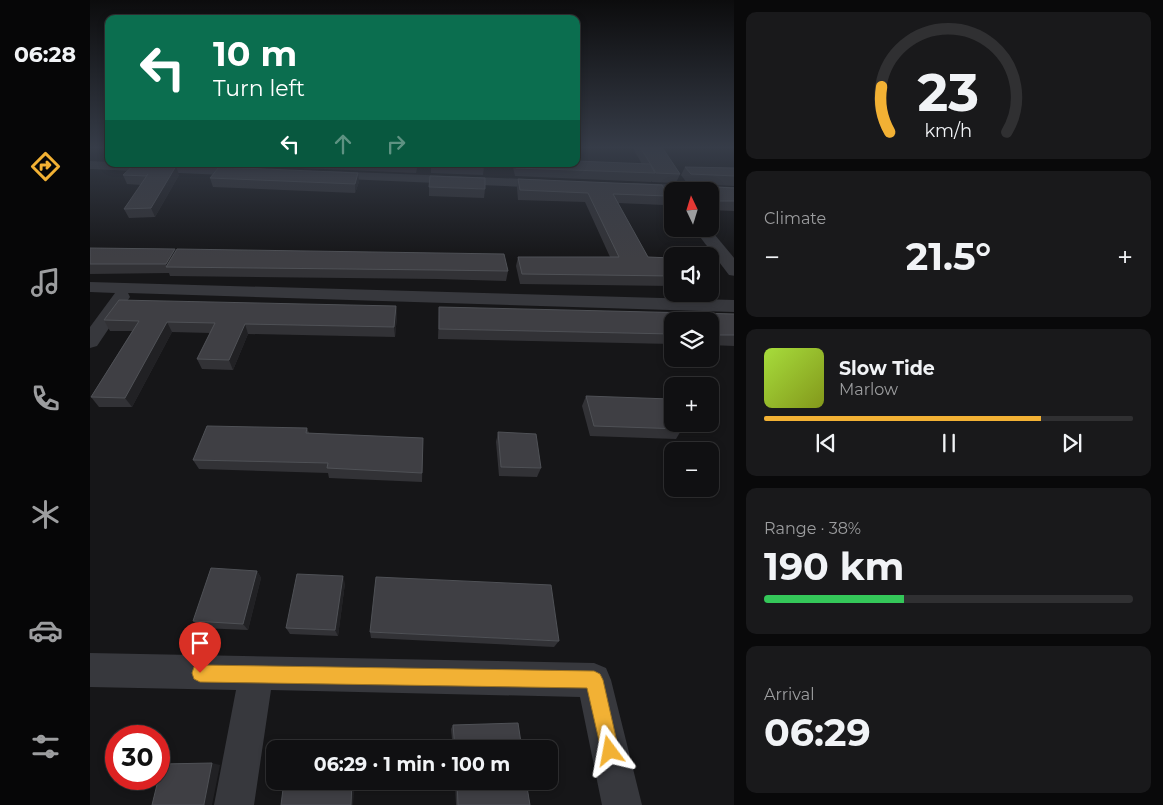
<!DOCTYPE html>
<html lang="en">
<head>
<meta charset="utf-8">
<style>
  body { margin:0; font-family:Montserrat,sans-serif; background:#19191b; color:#f1f3f6; height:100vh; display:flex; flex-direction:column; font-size:19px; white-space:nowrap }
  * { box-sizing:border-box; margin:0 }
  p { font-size:16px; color:#9c9d9f }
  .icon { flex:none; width:28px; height:28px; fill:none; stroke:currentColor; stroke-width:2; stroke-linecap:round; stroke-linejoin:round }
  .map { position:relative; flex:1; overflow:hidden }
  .panel { display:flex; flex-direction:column; gap:12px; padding:12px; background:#09090a; width:429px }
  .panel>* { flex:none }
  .guide { position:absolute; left:15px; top:15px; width:475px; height:152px; border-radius:10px; box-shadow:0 2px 8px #0003,0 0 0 1px #303032; background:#0b6e4f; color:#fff; overflow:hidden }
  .needle { width:32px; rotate:356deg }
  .controls { position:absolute; left:574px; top:182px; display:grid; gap:10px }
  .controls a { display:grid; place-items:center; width:55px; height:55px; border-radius:10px; background:#101012; box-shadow:0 2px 8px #0003,0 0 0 1px #303032; font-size:25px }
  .speed { position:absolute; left:15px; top:725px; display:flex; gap:10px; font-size:25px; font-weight:700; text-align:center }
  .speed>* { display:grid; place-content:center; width:65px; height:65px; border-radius:50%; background:#101012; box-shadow:0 2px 8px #0003,0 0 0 1px #303032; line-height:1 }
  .speed .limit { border:8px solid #d22; background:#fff; color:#111 }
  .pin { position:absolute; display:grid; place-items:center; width:42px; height:42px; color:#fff; margin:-51px -21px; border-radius:50% 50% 50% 0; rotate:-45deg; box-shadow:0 0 5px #0007 }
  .pin .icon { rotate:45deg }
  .me { position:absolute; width:55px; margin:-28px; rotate:347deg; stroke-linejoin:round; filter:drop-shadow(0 0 4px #0008) }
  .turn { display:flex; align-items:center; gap:18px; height:105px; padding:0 25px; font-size:22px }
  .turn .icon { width:65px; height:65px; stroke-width:2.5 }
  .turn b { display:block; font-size:35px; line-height:42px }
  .lanes { display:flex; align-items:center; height:48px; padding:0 25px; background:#0003; justify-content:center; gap:25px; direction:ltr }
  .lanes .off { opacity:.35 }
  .big { font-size:38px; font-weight:700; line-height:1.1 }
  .panel .tile { flex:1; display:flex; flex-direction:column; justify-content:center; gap:8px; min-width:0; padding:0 18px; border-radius:10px; background:#19191b }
  .panel .dial { align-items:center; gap:0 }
  .dial svg { height:130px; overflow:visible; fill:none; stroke:#303032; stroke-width:7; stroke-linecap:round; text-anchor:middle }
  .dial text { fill:#f1f3f6; stroke:none }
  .song { display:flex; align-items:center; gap:15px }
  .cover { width:60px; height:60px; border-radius:8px; background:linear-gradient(135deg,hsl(80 70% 55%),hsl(70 70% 35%)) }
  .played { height:5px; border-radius:2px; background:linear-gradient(90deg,#f2b134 75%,#303032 75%) }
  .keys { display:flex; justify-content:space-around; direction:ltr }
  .heat { display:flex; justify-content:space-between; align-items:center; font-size:28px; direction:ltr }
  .charge { height:8px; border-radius:4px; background:linear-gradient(90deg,#34c759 38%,#303032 0) }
  .trip { position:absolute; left:176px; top:740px; width:292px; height:50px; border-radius:10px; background:#101012; box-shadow:0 2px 8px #0003,0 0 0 1px #303032; font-weight:700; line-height:50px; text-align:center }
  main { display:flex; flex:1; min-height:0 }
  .menu { display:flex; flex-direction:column; width:90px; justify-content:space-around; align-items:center; background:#060607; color:#9c9d9f }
  .menu .icon { width:35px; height:35px }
  .menu .current { color:#f2b134 }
  .menu b { font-size:22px; color:#f1f3f6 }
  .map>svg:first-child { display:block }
</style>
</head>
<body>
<main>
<nav class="menu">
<b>06:28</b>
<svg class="icon current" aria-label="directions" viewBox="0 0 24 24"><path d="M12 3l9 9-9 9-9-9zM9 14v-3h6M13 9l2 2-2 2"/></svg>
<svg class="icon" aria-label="music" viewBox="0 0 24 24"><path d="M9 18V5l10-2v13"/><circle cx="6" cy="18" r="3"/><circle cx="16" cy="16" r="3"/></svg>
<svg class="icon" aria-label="phone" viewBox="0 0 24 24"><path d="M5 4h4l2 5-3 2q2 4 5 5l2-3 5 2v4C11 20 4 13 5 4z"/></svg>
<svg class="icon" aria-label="climate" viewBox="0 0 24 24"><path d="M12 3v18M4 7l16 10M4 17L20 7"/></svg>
<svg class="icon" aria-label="car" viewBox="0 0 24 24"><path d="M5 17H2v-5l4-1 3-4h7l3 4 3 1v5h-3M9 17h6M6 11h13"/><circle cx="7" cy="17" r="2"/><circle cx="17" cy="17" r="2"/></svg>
<svg class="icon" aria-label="filters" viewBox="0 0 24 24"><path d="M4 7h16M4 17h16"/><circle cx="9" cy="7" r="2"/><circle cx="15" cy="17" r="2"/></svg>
</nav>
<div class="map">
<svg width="645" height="805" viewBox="0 0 645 805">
  <rect width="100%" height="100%" fill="#161618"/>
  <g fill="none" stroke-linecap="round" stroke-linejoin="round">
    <g fill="#37383d" fill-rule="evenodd">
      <path d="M 0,161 L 19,162 L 19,164 L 156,168 L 163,172 L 156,176 L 0,169 Z"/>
      <path d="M 238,171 L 459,180 L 466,184 L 459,188 L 233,178 L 231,175 Z"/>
      <path d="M 543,183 L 645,187 L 645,195 L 620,194 L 620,191 L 582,193 L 538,190 L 536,187 L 538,184 Z"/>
      <path d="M 604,229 L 620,229 L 645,259 L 645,276 L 639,275 Z"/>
      <path d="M 0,282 L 645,300 L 645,312 L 38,293 L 40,297 L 7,346 L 0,348 L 0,327 L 25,293 L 0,292 Z"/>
      <path d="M 0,653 L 504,663 L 516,668 L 521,680 L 552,805 L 512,805 L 490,697 L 181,690 L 164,805 L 124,805 L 146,690 L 0,687 Z"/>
    </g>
  </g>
  <g fill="#323236">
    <path d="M 542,147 L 572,147 L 590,174 L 586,183 L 562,182 L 562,181 L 561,182 L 425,176 L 423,167 L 413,167 L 412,164 L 552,164 Z"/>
    <path d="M 139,164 L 328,164 L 326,173 L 140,165 Z"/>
    <path d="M 341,164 L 394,166 L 393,175 L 341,173 Z"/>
    <path d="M 595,167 L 645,168 L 645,186 L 623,185 L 624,187 L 645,188 L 645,211 L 620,210 L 620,191 L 607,191 L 610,185 L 616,184 L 597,183 L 591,175 Z"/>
    <path d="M 33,175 L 89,175 L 65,217 L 39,218 L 34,209 L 51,185 L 37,184 Z"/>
    <path d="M 120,178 L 269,182 L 265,193 L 123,187 Z"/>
    <path d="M 428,179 L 578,196 L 574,205 L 528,203 L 558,257 L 582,258 L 582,286 L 430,284 L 426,266 L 428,257 L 520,257 L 495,202 L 428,200 L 427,188 Z"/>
    <path d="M 339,187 L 395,189 L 394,198 L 339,196 Z"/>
    <path d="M 0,248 L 85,249 L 86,251 L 418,271 L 416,281 L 347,279 L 80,276 L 79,273 L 0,274 Z"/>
    <path d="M 620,263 L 628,276 L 623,286 L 620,286 Z"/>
    <path d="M 306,306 L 307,316 L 305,337 L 158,334 L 143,370 L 112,369 L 107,359 L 120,333 L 82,332 L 42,407 L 9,407 L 1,397 L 42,331 L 20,331 L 14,320 Z"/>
    <path d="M 349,307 L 645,314 L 645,346 L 620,345 L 620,321 L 582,321 L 582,344 L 348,339 Z"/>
    <path d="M 496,396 L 592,429 L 586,439 L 500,436 L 492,406 Z"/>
    <path d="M 217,428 L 219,433 L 333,438 L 332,482 L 239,478 L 238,473 L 109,469 L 103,460 Z"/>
    <path d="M 408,432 L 451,468 L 447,477 L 409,476 L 406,442 Z"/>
    <path d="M 167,571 L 171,578 L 158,630 L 111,628 L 103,621 Z"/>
    <path d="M 255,583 L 248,636 L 200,634 L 196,628 Z"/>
    <path d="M 280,632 L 469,641 L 464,647 L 281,638 Z"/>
    <path d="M 363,725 L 432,749 L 363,749 L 361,729 Z"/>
    <path d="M 365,781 L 436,781 L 440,805 L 366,805 Z"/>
  </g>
  <g fill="#212124">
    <path d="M 86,166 L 89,175 L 65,217 L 61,208 Z"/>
    <path d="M 268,173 L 269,182 L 265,193 L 265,184 Z"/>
    <path d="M 85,249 L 89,258 L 77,267 L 76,264 Z"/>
    <path d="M 306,306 L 307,316 L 305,337 L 304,327 Z"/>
    <path d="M 77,322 L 82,332 L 42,407 L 35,398 Z"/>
    <path d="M 155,324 L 158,334 L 143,370 L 139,360 Z"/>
    <path d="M 167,571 L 171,578 L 158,630 L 153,624 Z"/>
    <path d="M 253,576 L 255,583 L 248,636 L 245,630 Z"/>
    <path d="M 122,763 L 130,765 L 122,805 L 114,805 L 114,804 Z"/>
    <path d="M 262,781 L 265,781 L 263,805 L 261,805 Z"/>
  </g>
  <g fill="#3f3f44" stroke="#4f5156">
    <path d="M 550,147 L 572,147 L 590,174 L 566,173 Z"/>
    <path d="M 486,161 L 560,164 L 565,173 L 426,168 L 426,164 L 486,164 Z"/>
    <path d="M 45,164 L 86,166 L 61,208 L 34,209 L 58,174 L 56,176 L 33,175 Z"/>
    <path d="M 341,164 L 394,164 L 394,166 Z"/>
    <path d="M 129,167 L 268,173 L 265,184 L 120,178 Z"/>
    <path d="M 595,167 L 645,168 L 645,176 L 601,174 Z"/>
    <path d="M 340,176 L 395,178 L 395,189 L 339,187 Z"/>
    <path d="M 428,179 L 572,185 L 578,196 L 523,194 L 558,257 L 582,258 L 582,276 L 432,274 L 428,257 L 529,257 L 498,193 L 430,190 Z"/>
    <path d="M 622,184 L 624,187 L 645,188 L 645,201 L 624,201 L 620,197 L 620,191 L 616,191 L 610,185 Z"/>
    <path d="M 0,248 L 85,249 L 76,264 L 0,264 Z"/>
    <path d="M 87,249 L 414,254 L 418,271 L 348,270 L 76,267 Z"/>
    <path d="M 620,263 L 628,276 L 620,276 Z"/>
    <path d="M 29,300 L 306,306 L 304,327 L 155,324 L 139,360 L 107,359 L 125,323 L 77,322 L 35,398 L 1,397 L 49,321 L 14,320 Z"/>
    <path d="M 349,307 L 645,314 L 645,335 L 620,335 L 620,321 L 582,321 L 582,334 L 349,329 Z"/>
    <path d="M 496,396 L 580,399 L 582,405 L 582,424 L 590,424 L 592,429 L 504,426 Z"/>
    <path d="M 117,426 L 217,428 L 216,433 L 333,438 L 332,473 L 237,468 L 238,463 L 103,460 Z"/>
    <path d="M 408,432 L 446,434 L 451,468 L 411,467 Z"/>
    <path d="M 121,568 L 167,571 L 153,624 L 103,621 Z"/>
    <path d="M 207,574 L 253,576 L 245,630 L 196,628 Z"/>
    <path d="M 286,577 L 461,585 L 469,641 L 280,632 Z"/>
    <path d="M 428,723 L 432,749 L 365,749 L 363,725 Z"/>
    <path d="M 264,746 L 264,749 L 197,749 Z"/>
    <path d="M 122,763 L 114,804 L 114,805 L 62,805 L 72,764 Z"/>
    <path d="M 194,781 L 262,781 L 261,805 L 191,805 Z"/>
    <path d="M 367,781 L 436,781 L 440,805 L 368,805 Z"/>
  </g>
  <linearGradient id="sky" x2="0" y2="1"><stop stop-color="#0c0c0d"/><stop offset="0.57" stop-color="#363c48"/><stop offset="1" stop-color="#363c48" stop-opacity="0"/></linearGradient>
  <rect width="645" height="259" fill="url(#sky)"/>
  <path fill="#f2b134" stroke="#9d7322" d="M 110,665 L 504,671 L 510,674 L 513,680 L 529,751 L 526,758 L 520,761 L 513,758 L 497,688 L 110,682 L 104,679 L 102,673 L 104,667 Z"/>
</svg>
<div class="controls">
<a><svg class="needle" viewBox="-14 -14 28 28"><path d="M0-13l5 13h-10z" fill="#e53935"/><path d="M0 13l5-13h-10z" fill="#9c9d9f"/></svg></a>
<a><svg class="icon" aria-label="sound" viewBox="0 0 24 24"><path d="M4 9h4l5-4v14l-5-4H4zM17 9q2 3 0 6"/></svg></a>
<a><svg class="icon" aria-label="layers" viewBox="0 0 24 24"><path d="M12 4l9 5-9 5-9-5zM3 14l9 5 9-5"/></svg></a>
<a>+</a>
<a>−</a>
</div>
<div class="speed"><div class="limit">30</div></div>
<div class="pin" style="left:110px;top:673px;background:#d93025"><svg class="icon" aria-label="arrive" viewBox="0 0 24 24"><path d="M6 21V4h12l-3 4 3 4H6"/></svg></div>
<svg class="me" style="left:520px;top:751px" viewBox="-20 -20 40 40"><path d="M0-17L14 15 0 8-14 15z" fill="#f2b134" stroke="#fff" stroke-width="4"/></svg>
<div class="trip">06:29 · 1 min · 100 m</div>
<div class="guide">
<div class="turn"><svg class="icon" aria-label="left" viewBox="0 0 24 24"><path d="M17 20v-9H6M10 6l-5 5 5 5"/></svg><div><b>10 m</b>Turn left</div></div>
<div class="lanes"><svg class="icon" aria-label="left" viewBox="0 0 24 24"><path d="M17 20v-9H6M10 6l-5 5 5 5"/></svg><svg class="icon off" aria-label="ahead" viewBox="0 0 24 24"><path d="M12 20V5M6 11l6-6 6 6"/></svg><svg class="icon off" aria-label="right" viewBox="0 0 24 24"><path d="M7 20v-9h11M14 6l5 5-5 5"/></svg></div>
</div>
</div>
<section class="panel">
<div class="tile dial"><svg viewBox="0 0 100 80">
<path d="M14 69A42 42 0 1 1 86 69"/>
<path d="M14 69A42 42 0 0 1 9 41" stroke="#f2b134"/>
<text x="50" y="56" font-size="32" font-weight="700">23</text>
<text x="50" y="72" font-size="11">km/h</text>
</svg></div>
<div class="tile"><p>Climate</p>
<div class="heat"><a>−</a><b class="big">21.5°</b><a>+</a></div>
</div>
<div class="tile">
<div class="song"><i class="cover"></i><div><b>Slow Tide</b><p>Marlow</p></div></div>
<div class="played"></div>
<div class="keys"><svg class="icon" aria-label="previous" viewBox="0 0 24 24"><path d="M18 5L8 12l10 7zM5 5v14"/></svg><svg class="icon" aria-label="pause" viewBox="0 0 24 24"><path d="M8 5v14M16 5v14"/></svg><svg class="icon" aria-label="next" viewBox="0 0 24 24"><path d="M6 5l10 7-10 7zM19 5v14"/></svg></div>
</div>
<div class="tile"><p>Range · 38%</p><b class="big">190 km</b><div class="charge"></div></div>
<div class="tile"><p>Arrival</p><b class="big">06:29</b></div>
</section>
</main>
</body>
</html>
